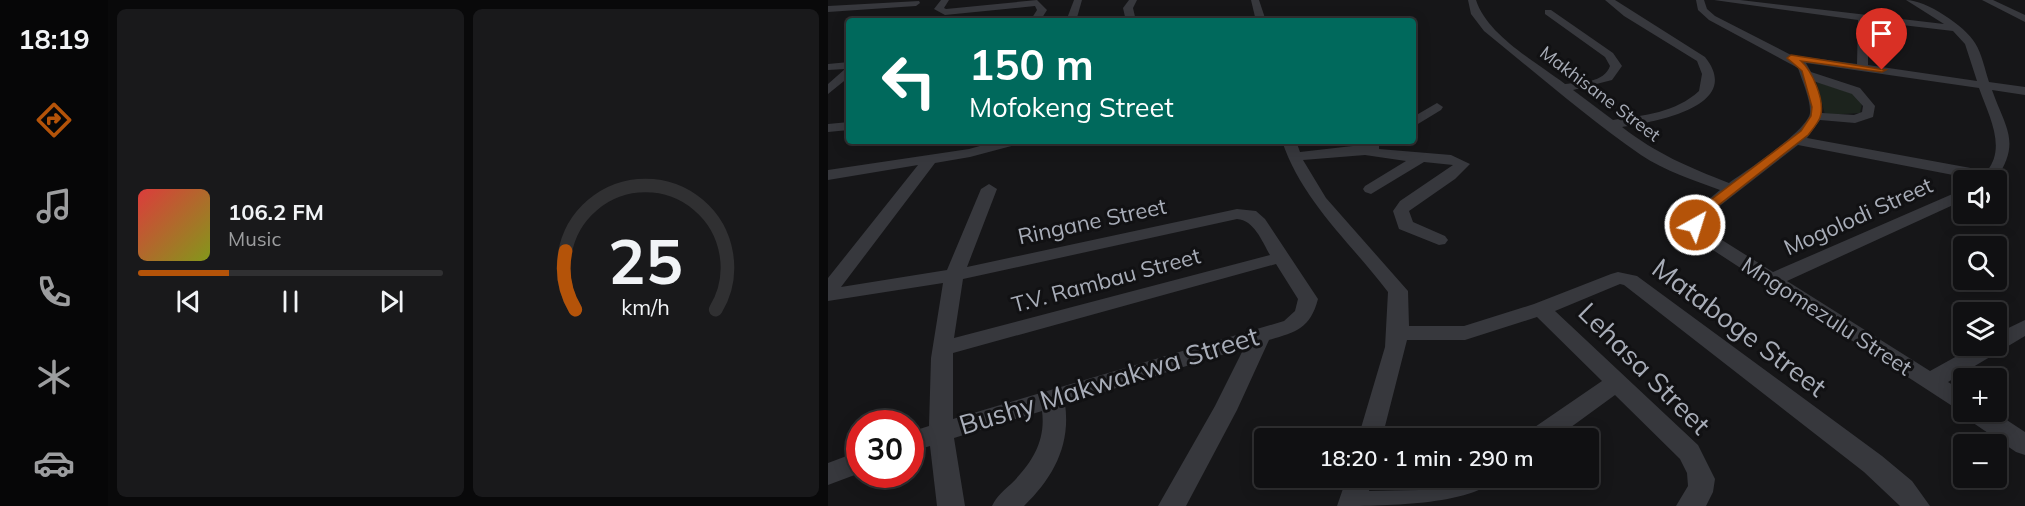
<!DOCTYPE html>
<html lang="en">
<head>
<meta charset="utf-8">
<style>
  body { margin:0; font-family:Mulish,sans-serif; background:#19191b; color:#f1f3f6; height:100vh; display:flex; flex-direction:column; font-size:22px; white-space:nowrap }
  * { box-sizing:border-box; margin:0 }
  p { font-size:20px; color:#9c9d9f }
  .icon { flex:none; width:33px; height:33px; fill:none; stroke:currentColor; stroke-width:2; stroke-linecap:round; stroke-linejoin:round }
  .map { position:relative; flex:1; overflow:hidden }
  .details { display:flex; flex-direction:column; gap:9px; padding:9px; background:#09090a; width:720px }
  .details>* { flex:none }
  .banner { position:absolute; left:18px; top:18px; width:570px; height:126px; border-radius:6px; box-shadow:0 3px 15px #0003,0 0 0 2px #303032; background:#00695c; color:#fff; overflow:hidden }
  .tools { position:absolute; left:1125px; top:170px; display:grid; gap:12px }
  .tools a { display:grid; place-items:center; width:54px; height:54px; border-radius:6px; background:#101012; box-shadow:0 3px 15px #0003,0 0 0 2px #303032; font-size:30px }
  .speed { position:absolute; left:18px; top:410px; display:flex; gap:12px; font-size:30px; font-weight:700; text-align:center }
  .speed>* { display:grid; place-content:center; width:78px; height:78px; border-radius:50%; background:#101012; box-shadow:0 3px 15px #0003,0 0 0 2px #303032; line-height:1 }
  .speed .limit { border:9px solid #d22; background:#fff; color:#111 }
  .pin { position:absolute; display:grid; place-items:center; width:51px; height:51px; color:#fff; margin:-62px -26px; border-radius:50% 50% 50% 0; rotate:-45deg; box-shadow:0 0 6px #0007 }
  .pin .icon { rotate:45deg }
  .me { position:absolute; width:66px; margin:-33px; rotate:39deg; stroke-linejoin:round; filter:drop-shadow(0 0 4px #0008) }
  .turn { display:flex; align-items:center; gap:21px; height:126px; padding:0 24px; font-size:27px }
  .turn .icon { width:78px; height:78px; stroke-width:2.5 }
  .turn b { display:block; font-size:42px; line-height:51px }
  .details .tile { flex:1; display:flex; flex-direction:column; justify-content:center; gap:9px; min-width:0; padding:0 21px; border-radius:9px; background:#19191b }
  .details .dial { align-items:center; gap:0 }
  .dial svg { height:156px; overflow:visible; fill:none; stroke:#303032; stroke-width:7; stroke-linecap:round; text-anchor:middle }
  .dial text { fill:#f1f3f6; stroke:none }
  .song { display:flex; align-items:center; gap:18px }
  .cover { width:72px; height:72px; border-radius:9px; background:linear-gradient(135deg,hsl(0 70% 55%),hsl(70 70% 35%)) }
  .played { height:6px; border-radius:3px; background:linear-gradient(90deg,#b45309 30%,#303032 30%) }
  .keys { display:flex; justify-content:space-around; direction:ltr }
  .details .tiles { flex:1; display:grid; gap:9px; grid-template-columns:repeat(2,1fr) }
  .trip { position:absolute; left:426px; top:428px; width:345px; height:60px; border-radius:6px; background:#101012; box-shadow:0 3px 15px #0003,0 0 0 2px #303032; font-weight:600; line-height:60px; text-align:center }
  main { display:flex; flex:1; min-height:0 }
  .menu { display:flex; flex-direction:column; width:108px; justify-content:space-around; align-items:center; background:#060607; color:#9c9d9f }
  .menu .icon { width:42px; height:42px }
  .menu .on { color:#b45309 }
  .menu b { font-size:27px; color:#f1f3f6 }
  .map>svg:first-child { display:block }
</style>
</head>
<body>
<main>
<nav class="menu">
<b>18:19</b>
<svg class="icon on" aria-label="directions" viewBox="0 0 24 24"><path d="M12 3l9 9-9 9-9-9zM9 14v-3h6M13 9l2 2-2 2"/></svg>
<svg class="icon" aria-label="music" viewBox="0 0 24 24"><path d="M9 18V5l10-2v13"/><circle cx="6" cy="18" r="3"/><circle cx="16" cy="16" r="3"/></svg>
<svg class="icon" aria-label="phone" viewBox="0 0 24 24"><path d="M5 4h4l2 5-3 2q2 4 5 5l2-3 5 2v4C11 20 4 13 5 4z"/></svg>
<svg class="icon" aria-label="climate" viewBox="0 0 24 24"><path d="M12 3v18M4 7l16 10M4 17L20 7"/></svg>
<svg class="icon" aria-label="car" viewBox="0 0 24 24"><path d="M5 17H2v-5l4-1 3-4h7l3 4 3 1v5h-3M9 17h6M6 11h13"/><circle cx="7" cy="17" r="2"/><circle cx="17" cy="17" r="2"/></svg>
</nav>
<section class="details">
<div class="tiles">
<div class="tile">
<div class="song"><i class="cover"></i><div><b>106.2 FM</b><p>Music</p></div></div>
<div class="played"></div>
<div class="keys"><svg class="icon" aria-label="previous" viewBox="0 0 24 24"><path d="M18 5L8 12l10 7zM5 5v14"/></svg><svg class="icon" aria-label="pause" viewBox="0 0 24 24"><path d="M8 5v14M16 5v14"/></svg><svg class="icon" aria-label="next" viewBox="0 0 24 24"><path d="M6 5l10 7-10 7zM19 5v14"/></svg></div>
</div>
<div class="tile dial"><svg viewBox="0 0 100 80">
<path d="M14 69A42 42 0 1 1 86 69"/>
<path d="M14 69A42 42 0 0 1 9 39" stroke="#b45309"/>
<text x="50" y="56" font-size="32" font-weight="700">25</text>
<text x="50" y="72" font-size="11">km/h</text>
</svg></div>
</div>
</section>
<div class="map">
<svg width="1197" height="506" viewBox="0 0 1197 506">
  <rect width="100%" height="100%" fill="#161618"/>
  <path fill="#1c231d" d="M 988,80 L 1026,93 L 1034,104 L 1032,113 L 997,115 Z"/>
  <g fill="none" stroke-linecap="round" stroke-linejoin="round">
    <g fill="#37383d" fill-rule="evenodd">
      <path d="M 113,0 L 121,0 L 116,8 L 118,9 L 209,0 L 219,10 L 212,21 L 202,21 L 209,10 L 207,6 L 117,15 L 106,9 Z"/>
      <path d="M 246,0 L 254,0 L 248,21 L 238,21 Z"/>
      <path d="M 301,0 L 309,0 L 305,8 L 308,21 L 298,21 L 295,8 Z"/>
      <path d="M 423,0 L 431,0 L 438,21 L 428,21 Z"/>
      <path d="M 640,0 L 648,0 C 659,35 708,62 737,84 C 753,82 776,83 782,66 L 777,57 L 717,14 L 717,10 L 723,10 L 785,53 L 794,66 L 784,80 L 745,90 L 785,120 C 817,115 847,113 871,91 L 874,74 L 869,61 L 796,16 L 777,0 L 787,0 L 877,57 C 917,107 825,122 794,127 C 829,154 860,167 901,183 C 918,171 979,131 982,113 C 983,100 974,81 970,68 L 881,20 L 870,10 L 868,0 L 876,0 L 879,9 L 887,16 L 963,55 L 1029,64 L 1030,20 L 886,0 L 912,0 L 1116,24 L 1078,0 C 1098,0 1137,26 1147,43 C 1154,54 1157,70 1161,82 L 1197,87 L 1197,95 L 1164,90 C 1178,129 1193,142 1168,179 L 1151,180 L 970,145 L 875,219 L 878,230 L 945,272 L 1136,189 L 1136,200 L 959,281 L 1102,371 L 1149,345 L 1168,345 L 1168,334 L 1197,320 L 1197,336 L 1120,382 L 1136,392 L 1136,411 L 1165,411 L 1197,432 L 1197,455 L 1188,452 L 1138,418 L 1135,413 L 865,237 L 859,225 L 859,217 L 892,190 C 865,180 837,171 813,155 C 758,117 708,73 656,31 L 643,14 ZM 1040,21 L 1125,31 L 1137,44 L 1149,81 L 1040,65 ZM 978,63 L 1151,88 C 1160,114 1179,147 1159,171 L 979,138 L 992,120 L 1027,123 L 1045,117 L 1047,106 L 1032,88 L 983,72 ZM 985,81 L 1024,94 L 1035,106 L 1034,112 L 1026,115 L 994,113 Z"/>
      <path d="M 1154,0 L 1165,0 L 1197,15 L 1197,22 Z"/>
      <path d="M 91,1 L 92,3 L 88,6 L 0,12 L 0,6 Z"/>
      <path d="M 21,62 L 21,77 L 0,94 L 0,84 L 17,69 L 0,70 L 0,64 Z"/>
      <path d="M 609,103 L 615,107 L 613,110 L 585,127 L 585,117 Z"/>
      <path d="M 21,122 L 21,130 L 0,132 L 0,124 Z"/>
      <path d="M 170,141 L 193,141 L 191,144 L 142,157 L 107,163 L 13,287 L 119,270 L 153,189 L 161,184 L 169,189 L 139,267 L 409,209 L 428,211 L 437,219 L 490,299 C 482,329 468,332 441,340 L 409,410 L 358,506 L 330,506 L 387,406 L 416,348 L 237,404 C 243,445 225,478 196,506 L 164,506 C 169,496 175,491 183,484 C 204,463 218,441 214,411 L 126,438 L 137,506 L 109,506 L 102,446 L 82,452 L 82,432 L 101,426 L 103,358 L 115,283 L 0,301 L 0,278 L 90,165 L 0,180 L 0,170 L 141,149 ZM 409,219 C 426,220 434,241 442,255 L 126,338 L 135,279 ZM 448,264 L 470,299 L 467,311 L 456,321 L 125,419 L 125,353 Z"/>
      <path d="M 454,141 L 468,141 L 472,152 L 551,143 L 551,149 L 623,155 L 642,164 L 627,179 L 581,211 L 585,222 L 617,236 L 620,240 L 617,244 L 611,245 L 571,229 L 565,211 L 572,201 L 625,165 L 596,162 L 543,194 L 537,192 L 535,189 L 537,186 L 578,161 L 537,155 L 475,160 L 498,198 L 580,291 L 581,326 L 636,326 L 706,304 L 783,274 L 790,272 L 809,276 L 1054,456 L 1084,481 L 1102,506 L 1072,506 L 1036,472 L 796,285 L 792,284 L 727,311 L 870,445 L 887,479 L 885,492 L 878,506 L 848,506 L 860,486 L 859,473 L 852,459 L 787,395 L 728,438 L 698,438 L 701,431 L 774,381 L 709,317 L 637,340 L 579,340 L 554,438 L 530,438 L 557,347 L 560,292 C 522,242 474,201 454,141 Z"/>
      <path d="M 32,451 L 32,473 L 0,485 L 0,463 Z"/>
      <path d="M 519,477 L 545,477 L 541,491 L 592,490 L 630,477 L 668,477 C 649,506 548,506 509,506 Z"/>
    </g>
  </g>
  <path fill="#b45309" stroke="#753606" stroke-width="1.5" d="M 963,55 L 1058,70 L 1054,72 L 973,61 C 984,71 996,98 993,114 C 992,121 985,129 980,135 L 873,219 L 871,228 L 862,228 L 863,215 L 973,131 L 983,116 L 984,107 L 974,71 L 959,58 Z"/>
  <g text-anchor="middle" stroke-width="6" stroke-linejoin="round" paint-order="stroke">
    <g font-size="18" fill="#a8adb8" stroke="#111113">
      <text transform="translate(772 94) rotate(37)" y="6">Makhisane Street</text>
    </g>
    <g font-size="22" fill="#a8adb8" stroke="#111113">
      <text transform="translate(1030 216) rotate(-24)" y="8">Mogolodi Street</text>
      <text transform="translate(264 221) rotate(-12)" y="8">Ringane Street</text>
      <text transform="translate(278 280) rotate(-15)" y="8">T.V. Rambau Street</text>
      <text transform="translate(999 316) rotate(33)" y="8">Mngomezulu Street</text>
    </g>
    <g font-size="27" fill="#a8adb8" stroke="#111113">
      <text transform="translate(911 328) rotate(37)" y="9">Mataboge Street</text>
      <text transform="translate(816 369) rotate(45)" y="9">Lehasa Street</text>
      <text transform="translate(281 381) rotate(-17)" y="9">Bushy Makwakwa Street</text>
    </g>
  </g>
</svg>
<div class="tools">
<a><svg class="icon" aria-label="sound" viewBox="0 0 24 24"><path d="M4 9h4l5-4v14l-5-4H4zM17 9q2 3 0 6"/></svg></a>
<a><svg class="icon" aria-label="search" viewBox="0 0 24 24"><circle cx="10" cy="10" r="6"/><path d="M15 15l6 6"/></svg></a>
<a><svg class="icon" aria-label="layers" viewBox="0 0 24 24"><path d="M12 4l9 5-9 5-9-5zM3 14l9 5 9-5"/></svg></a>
<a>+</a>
<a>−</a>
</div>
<div class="speed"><div class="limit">30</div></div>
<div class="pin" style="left:1054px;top:70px;background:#d93025"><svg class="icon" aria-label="arrive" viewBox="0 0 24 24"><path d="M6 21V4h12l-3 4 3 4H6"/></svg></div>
<svg class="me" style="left:867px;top:225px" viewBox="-20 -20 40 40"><circle r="17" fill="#b45309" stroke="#fff" stroke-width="3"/><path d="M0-11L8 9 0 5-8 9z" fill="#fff"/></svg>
<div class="trip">18:20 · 1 min · 290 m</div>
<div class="banner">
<div class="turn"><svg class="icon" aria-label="left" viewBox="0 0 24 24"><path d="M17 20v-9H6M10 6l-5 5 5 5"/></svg><div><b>150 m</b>Mofokeng Street</div></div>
</div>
</div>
</main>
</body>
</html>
